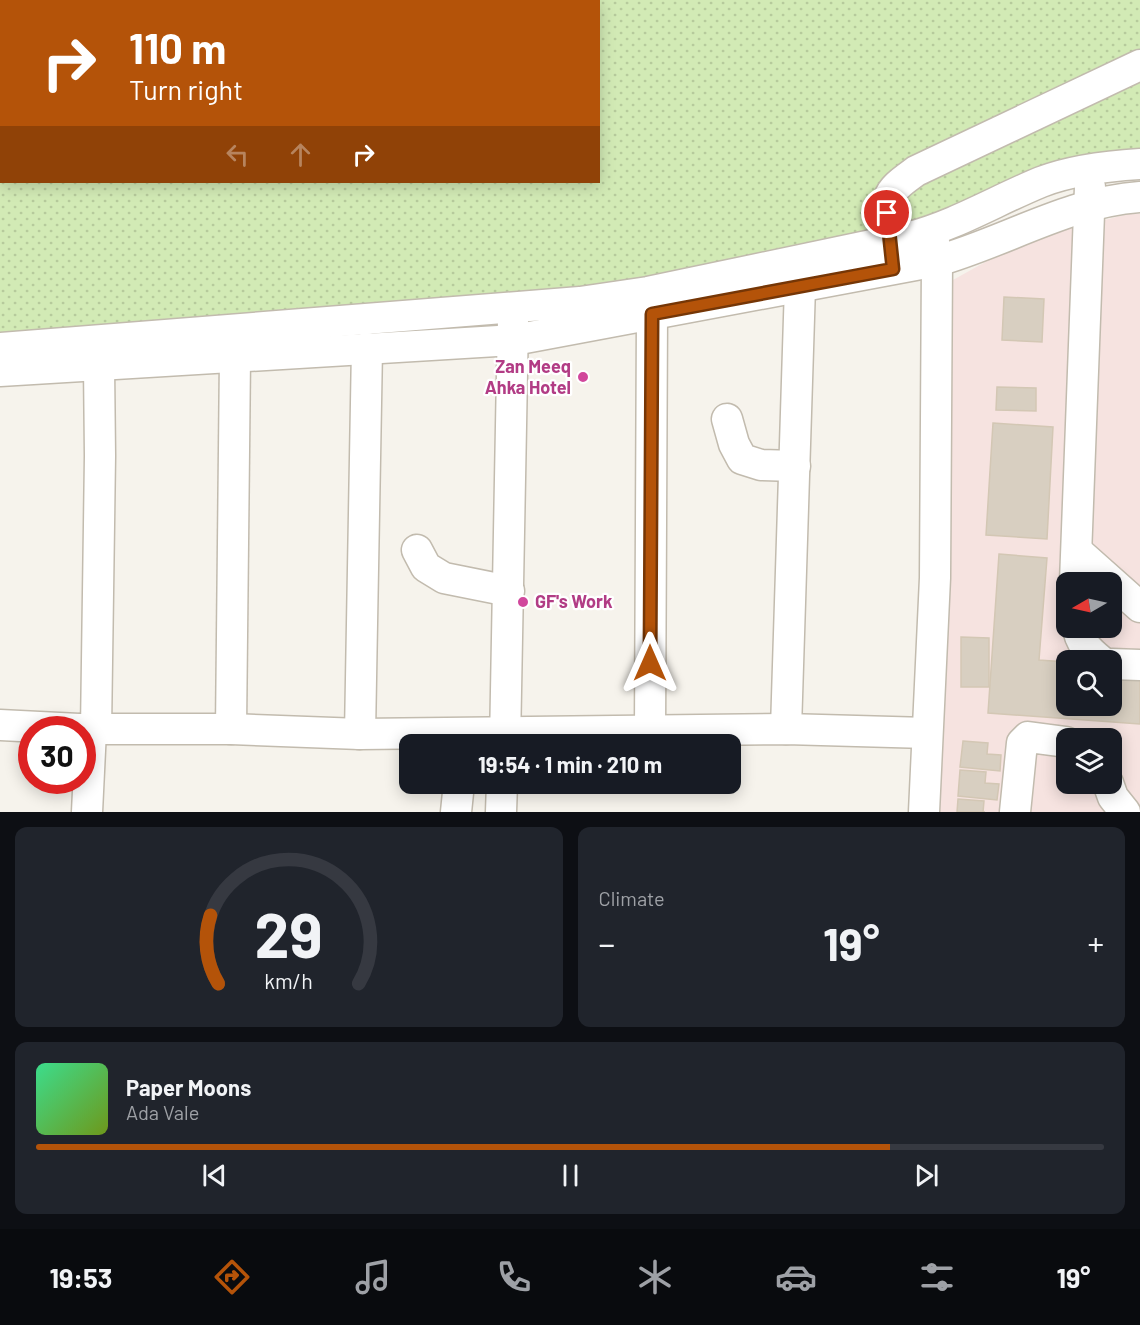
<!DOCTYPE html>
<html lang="en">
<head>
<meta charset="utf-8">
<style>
  body { margin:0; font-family:Barlow,sans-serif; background:#20242c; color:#f1f3f6; height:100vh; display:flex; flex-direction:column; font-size:22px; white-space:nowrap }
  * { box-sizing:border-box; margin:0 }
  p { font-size:20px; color:#9ea1a6 }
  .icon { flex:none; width:33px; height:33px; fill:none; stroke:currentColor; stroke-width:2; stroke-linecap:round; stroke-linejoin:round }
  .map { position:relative; height:812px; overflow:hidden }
  .sheet { display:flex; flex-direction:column; gap:15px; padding:15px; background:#0d0f14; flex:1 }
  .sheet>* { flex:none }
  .top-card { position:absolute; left:0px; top:0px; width:600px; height:183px; box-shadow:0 3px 15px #0003; background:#b45309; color:#fff; overflow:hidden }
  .needle { width:39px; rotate:261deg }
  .tools { position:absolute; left:1056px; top:572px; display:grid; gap:12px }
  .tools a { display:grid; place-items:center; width:66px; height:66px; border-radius:12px; background:#171b24; box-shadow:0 3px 15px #0003; font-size:30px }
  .speed { position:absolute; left:18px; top:716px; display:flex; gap:12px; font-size:30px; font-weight:700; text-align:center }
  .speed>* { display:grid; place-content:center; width:78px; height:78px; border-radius:50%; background:#171b24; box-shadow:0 3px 15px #0003; line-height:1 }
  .speed .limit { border:9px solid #d22; background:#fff; color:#111 }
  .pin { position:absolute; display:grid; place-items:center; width:51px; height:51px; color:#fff; margin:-26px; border:3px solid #fff; border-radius:50%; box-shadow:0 2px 6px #0007 }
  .me { position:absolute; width:66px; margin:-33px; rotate:0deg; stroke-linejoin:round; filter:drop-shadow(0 0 4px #0008) }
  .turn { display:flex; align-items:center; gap:21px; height:126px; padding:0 30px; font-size:27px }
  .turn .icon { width:78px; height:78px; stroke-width:2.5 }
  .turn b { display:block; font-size:42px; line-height:51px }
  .lanes { display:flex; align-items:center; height:57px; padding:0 30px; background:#0003; justify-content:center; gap:30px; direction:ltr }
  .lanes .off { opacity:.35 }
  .big { font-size:45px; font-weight:700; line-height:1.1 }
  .sheet .tile { flex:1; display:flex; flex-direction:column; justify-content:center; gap:9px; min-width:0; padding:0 21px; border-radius:12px; background:#20242c }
  .sheet .dial { align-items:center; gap:0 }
  .dial svg { height:156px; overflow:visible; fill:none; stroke:#363941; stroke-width:7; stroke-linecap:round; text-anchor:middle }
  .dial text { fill:#f1f3f6; stroke:none }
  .song { display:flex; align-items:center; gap:18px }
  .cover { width:72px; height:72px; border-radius:9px; background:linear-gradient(135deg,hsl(150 70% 55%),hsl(80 70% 35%)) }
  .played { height:6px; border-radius:3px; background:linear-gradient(90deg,#b45309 80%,#363941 80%) }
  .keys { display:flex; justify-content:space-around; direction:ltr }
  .heat { display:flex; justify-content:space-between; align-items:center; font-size:33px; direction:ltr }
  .sheet .tiles { flex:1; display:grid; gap:15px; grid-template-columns:1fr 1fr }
  .tile:last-child { grid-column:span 2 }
  .trip { position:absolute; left:399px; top:734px; width:342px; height:60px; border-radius:12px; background:#171b24; box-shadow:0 3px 15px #0003; font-weight:700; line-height:60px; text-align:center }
  .tabs { display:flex; height:96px; justify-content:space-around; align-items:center; background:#090b0e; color:#9ea1a6 }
  .tabs .icon { width:42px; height:42px }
  .tabs .active { color:#b45309 }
  .tabs b { font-size:27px; color:#f1f3f6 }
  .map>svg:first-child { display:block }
</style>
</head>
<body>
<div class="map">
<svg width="1140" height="812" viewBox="0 0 1140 812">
  <defs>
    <pattern id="grass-dots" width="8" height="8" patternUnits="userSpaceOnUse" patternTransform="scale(1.5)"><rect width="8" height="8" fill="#d2eab5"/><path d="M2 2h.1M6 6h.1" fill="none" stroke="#b6ca9c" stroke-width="1.8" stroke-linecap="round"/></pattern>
  </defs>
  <rect width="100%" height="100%" fill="#f6f3ec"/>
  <path fill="#f6e3e0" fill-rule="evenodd" d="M 1132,213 L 1140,214 L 1140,812 L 937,812 L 953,280 L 1023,241 ZM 1066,582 L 1112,582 L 1112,627 L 1066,627 ZM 1066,660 L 1112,660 L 1112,705 L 1066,705 ZM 1066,738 L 1112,738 L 1112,783 L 1066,783 Z"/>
  <path fill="url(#grass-dots)" fill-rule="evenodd" d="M 0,0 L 1140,0 L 1140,160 L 965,218 L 575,296 L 0,337 ZM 2,2 L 598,2 L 598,182 L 2,182 Z"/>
  <g fill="#d8cfc1" stroke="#d3c7b4" stroke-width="1.5">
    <path d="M 1004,297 L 1044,299 L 1042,342 L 1002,340 Z"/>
    <path d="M 997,387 L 1036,388 L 1036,411 L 996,410 Z"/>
    <path d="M 993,423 L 1053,427 L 1047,539 L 986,535 Z"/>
    <path d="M 999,554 L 1047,558 L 1039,660 L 1066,662 L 1066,705 L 1112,705 L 1112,665 L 1140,667 L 1140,724 L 988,713 Z"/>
    <path d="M 961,637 L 989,638 L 989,687 L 961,687 Z"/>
    <path d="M 963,741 L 988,743 L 987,754 L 1001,755 L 1000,771 L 960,767 Z"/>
    <path d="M 960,770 L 986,772 L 985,783 L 999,784 L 997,800 L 958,796 Z"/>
    <path d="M 958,799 L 984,801 L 983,812 L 985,812 L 957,812 Z"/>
  </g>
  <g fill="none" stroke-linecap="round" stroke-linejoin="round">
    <defs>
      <g id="minor">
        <path d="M 892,260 C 889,244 883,214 889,198 C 892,187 907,178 916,171 L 1140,65"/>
        <path d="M 649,296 L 652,314 L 650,731"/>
        <path d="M 0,348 L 580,302 L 648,292 L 910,237 C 956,225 997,200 1041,182 C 1072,170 1107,166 1140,164"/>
        <path d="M 0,371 L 514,340 L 937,261 C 1005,242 1068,202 1140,197"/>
        <path d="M 727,419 L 734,444 L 742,459 L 761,465 L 795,466"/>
        <path d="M 417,550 L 426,567 L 444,578 L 509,591"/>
        <path d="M 1077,551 L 1140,607"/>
        <path d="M 1075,582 L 1090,187"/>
        <path d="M 1078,627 C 1079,642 1089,651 1100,660"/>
        <path d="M 1112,664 L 1140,665"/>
        <path d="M 0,725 L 79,729"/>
        <path d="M 82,729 L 231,729 L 360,734 L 786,729 L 927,733"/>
        <path d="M 231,729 L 235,357"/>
        <path d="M 786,729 L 800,286"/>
        <path d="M 96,730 L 100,456 L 99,366"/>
        <path d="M 360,734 L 367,348"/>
        <path d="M 505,744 L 513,320"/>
        <path d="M 1108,783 L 1113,797 L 1125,812"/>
        <path d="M 87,812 L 91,730"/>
        <path d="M 456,812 L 459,783"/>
        <path d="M 501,812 L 502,783"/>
        <path d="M 924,812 L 935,578 L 937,261 L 934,242"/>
        <path d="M 1015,812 L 1022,743 L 1028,737 L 1066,742"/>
      </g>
    </defs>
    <use href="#minor" stroke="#c2bbae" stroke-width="33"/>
    <use href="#minor" stroke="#fff" stroke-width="30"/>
  </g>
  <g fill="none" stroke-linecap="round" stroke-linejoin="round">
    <defs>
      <path id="route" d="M 650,663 L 652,314 L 893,269 L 887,213"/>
    </defs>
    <use href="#route" stroke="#753606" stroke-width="15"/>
    <use href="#route" stroke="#b45309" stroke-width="10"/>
  </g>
  <g fill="#d1479c" stroke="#fff" stroke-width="2">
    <circle cx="583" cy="377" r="6"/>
    <circle cx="523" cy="602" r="6"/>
  </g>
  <g text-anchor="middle" stroke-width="4.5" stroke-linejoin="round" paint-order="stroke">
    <g font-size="18" font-weight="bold" fill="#b23c85" stroke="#fff" text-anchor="end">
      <text x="571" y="373">Zan Meeq<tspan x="571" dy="21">Ahka Hotel</tspan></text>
      <text x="535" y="608" text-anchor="start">GF's Work</text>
    </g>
  </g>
</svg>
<div class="tools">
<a><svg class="needle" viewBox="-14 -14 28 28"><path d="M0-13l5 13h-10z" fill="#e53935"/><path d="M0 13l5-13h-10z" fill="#9ea1a6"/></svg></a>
<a><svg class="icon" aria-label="search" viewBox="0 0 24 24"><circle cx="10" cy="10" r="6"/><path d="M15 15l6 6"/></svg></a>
<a><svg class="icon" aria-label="layers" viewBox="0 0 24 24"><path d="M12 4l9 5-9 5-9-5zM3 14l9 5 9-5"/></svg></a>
</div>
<div class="speed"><div class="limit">30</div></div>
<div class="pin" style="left:887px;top:213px;background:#d93025"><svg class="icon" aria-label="arrive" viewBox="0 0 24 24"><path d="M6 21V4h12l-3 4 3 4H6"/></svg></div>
<svg class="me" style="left:650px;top:663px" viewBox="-20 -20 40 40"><path d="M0-17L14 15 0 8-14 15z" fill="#b45309" stroke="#fff" stroke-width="4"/></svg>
<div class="trip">19:54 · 1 min · 210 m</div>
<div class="top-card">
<div class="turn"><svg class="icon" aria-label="right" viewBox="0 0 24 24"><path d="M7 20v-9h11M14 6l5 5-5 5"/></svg><div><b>110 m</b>Turn right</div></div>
<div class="lanes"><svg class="icon off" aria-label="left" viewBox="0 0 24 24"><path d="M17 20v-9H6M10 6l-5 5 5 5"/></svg><svg class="icon off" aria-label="ahead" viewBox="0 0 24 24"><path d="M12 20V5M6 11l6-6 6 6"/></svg><svg class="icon" aria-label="right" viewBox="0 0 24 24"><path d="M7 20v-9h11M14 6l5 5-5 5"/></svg></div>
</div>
</div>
<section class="sheet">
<div class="tiles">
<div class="tile dial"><svg viewBox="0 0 100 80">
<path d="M14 69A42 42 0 1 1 86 69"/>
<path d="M14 69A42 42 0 0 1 10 34" stroke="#b45309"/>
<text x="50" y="56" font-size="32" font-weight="700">29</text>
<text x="50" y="72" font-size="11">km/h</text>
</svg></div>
<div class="tile"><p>Climate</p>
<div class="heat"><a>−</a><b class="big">19°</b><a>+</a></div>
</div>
<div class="tile">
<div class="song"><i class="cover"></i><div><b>Paper Moons</b><p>Ada Vale</p></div></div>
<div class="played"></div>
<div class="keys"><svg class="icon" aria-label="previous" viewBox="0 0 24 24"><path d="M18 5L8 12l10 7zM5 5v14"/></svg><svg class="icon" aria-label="pause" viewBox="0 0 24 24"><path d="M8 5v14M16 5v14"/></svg><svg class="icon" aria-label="next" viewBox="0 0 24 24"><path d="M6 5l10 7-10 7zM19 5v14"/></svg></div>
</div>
</div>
</section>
<nav class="tabs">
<b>19:53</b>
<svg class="icon active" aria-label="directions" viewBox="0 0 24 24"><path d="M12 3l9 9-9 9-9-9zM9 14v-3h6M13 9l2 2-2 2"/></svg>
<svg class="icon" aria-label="music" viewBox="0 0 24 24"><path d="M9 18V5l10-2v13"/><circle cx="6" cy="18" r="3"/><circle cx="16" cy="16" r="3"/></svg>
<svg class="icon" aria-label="phone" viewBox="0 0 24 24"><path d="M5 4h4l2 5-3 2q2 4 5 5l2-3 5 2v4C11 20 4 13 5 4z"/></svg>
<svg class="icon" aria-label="climate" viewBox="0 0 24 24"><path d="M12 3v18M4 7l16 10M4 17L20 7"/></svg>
<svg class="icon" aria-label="car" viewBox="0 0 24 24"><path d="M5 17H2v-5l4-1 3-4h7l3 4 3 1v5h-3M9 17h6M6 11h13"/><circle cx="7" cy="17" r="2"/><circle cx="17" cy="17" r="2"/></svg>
<svg class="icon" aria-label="filters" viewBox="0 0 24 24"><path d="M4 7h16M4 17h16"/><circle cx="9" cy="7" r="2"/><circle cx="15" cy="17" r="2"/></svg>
<b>19°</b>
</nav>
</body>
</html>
